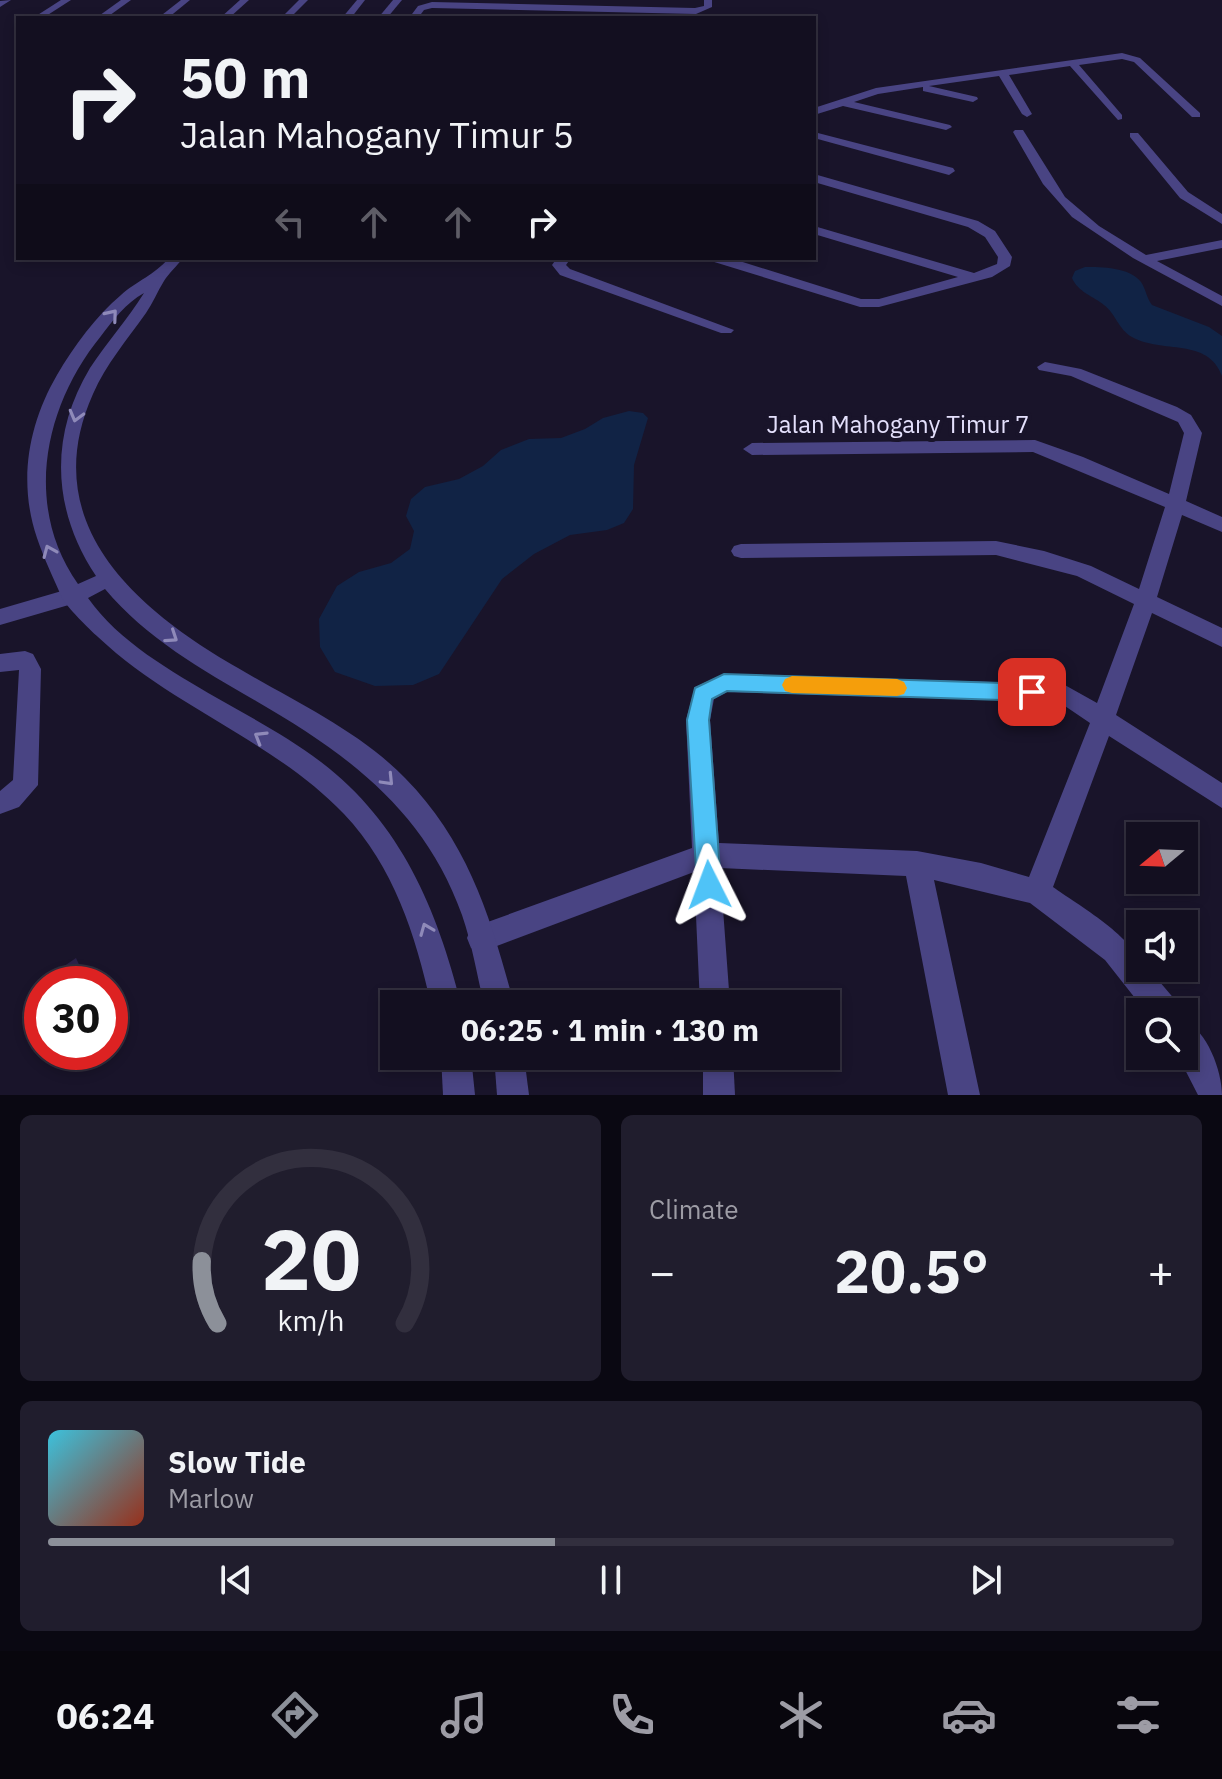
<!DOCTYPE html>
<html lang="en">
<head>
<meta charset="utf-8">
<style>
  body { margin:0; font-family:"IBM Plex Sans",sans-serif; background:#201d2d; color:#f1f3f6; height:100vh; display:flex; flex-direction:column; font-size:30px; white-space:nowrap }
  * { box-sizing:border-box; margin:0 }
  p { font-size:26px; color:#9d9ca5 }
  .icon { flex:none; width:44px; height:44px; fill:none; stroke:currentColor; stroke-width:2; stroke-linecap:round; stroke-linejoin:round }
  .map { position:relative; height:1095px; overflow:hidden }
  .panel { display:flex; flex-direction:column; gap:20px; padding:20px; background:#0a0812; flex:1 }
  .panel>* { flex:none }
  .top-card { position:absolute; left:16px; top:16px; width:800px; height:244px; border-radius:0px; box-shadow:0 4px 12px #0003,0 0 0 2px #322f3e; background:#130f20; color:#f1f3f6; overflow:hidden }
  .needle { width:52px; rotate:251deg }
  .controls { position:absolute; left:1126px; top:822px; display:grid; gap:16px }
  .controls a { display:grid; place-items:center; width:72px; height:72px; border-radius:0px; background:#130f20; box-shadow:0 4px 12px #0003,0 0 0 2px #322f3e; font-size:40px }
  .speed { position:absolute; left:24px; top:966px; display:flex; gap:16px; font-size:40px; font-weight:700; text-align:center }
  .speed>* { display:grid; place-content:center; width:104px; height:104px; border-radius:50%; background:#130f20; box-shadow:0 4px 12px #0003,0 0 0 2px #322f3e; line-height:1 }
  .speed .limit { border:12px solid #d22; background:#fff; color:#111 }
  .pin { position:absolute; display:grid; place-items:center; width:68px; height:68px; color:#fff; margin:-34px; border-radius:16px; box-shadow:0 4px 12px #0006 }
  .me { position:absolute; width:88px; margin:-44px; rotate:357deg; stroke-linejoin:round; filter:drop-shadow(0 0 6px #0008) }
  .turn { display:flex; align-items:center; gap:28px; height:168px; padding:0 32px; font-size:36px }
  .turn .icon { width:104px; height:104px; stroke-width:2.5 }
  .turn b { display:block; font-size:56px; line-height:68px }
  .lanes { display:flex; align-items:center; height:76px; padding:0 32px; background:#0003; justify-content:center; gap:40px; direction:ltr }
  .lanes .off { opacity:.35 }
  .big { font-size:60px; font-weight:700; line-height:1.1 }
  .panel .widget { flex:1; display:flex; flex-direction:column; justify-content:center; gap:12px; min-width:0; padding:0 28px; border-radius:12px; background:#201d2d }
  .panel .dial { align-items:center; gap:0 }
  .dial svg { height:208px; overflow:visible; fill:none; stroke:#322f3e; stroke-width:7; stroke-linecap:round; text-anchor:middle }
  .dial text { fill:#f1f3f6; stroke:none }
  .song { display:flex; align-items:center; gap:24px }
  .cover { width:96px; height:96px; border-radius:12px; background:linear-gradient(135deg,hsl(190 70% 55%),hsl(10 70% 35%)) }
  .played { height:8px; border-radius:4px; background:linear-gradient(90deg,#8c9099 45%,#322f3e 45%) }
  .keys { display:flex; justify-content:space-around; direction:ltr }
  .heat { display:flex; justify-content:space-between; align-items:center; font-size:44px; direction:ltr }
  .panel .tiles { flex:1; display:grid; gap:20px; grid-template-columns:1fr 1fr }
  .widget:last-child { grid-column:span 2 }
  .trip { position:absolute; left:380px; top:990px; width:460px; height:80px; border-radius:0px; background:#130f20; box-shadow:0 4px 12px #0003,0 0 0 2px #322f3e; font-weight:700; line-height:80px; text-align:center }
  .menu { display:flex; height:128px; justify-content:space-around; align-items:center; background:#08060d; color:#9d9ca5 }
  .menu .icon { width:56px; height:56px }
  .menu .selected { color:#8c9099 }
  .menu b { font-size:36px; color:#f1f3f6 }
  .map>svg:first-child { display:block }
</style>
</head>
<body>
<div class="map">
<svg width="1222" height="1095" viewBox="0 0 1222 1095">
  <rect width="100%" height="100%" fill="#19142a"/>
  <g fill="#112345">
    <path d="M 1085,267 C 1102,267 1129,267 1141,282 C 1146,289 1146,297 1152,305 L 1209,327 L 1222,336 L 1222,376 C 1208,337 1162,354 1132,337 C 1118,329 1116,314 1104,305 C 1093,296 1078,292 1072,278 L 1075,271 Z"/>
    <path d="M 629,411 L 643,413 L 648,418 L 634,465 L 633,509 L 624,523 L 607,530 L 570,535 L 534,554 L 502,579 L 439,674 L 413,685 L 375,686 L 335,672 L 320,647 L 319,619 L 337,586 L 359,572 L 391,563 L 410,549 L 414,531 L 406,516 L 411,499 L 425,487 L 459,479 L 483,466 L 501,450 L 529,439 L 561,438 L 585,429 L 603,418 Z"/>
  </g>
  <path fill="#2b2249" d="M 76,958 L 88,984 L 38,984 Z"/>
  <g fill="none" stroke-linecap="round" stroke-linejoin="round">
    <g fill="#494483" fill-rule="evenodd">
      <path d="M 11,0 L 0,7 L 0,1 Z"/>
      <path d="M 61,0 L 71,0 L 43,18 L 33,18 Z"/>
      <path d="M 121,0 L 131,0 L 106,18 L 96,18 Z"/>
      <path d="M 181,0 L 190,0 L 168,18 L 158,18 Z"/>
      <path d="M 240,0 L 249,0 L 229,18 L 220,18 Z"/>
      <path d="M 299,0 L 308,0 L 290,18 L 281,18 Z"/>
      <path d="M 357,0 L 365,0 L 351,18 L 342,18 Z"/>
      <path d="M 704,0 L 712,0 L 712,7 L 696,14 L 432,8 L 424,10 L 418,18 L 409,18 L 418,6 L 432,2 L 695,8 L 704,6 Z"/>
      <path d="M 1122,53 L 1140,58 L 1200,113 L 1200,117 L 1192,117 L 1134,62 L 1122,59 L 1079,65 L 1122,115 L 1122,119 L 1118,120 L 1070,66 L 1009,75 L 1032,114 L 1027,117 L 1022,114 L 999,76 L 929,86 L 977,97 L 978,99 L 973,102 L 923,91 L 923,87 L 878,94 L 854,102 L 950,125 L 952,127 L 946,130 L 843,106 L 814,115 L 814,108 L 876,88 Z"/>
      <path d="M 1015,130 L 1023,130 L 1065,197 L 1099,226 L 1146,255 L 1222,240 L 1222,248 L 1157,261 L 1222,296 L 1222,306 L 1133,258 L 1072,217 L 1043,184 L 1013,132 Z"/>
      <path d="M 814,132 L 953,168 L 955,171 L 949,175 L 814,138 Z"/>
      <path d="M 1130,133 L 1138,133 L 1188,192 L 1222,214 L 1222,224 L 1180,198 L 1130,137 Z"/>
      <path d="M 814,174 L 978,221 L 995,231 L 1012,257 L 1010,266 L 992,277 L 879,307 L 860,307 L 711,261 L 709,258 L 730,258 L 861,299 L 879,299 L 958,277 L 814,234 L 814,226 L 974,273 L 997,264 L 998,257 L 985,237 L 968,227 L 814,182 Z"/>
      <path d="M 557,258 L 571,258 L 566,265 L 570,269 L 734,330 L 731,333 L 721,333 L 560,275 L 552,265 Z"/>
      <path d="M 1045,362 L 1081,369 L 1177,407 L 1191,415 L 1202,433 L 1186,501 L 1222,517 L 1222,532 L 1182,515 L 1157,597 L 1222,628 L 1222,647 L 1152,613 L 1116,715 L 1222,783 L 1222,808 L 1109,736 L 1053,887 C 1075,903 1140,940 1140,968 L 1148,968 L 1176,1001 L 1180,1012 L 1146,1012 L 1105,960 L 1030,903 L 934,880 L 980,1095 L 948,1095 L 906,876 L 720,868 L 730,1004 L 700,1004 L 694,872 L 481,952 L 471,948 L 467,938 L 471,928 L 692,848 L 686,720 L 695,687 L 724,674 L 1063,684 L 1097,703 L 1134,604 L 1077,576 L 996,555 L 741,558 L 734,556 L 731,551 L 734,546 L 741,544 L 996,541 L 1044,551 L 1091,566 L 1139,589 L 1165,507 L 1033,452 L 752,455 L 743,449 L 752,443 L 1035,440 L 1083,457 L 1169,494 L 1184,433 L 1178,422 L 1071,376 L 1039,370 L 1037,367 ZM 727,692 L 1059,702 L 1090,723 L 1029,877 L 981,863 L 917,851 L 719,843 L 710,720 L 714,699 Z"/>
      <path d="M 72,588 L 79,590 L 83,596 L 79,602 L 0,625 L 0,609 Z"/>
      <path d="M 25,651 L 33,654 L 41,669 L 38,785 L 19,807 L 0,814 L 0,791 L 13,780 L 19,670 L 0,672 L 0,654 Z"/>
      <path d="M 1184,1021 C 1207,1030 1222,1071 1222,1095 L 1198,1095 L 1178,1056 L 1184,1056 Z"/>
      <path d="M 703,1056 L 733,1056 L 735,1095 L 703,1095 Z"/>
    </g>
    <g fill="#494483" fill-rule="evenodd">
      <path d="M 393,0 L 402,0 L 387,18 L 378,18 Z"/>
      <path d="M 169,258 L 183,258 C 177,266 169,273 164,281 C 157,292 153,303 146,313 C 127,340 106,364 93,394 C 35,524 137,610 238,668 C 295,702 358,730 405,778 C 469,843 491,919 514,1004 L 484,1004 C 477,975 472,944 462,915 C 425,811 348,754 256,701 C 201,669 146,638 105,589 L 88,598 C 119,642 171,671 217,698 C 252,718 288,737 321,762 C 401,823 437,909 461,1004 L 431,1004 C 415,934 394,867 344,814 C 273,740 172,707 98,637 C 89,629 67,607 62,598 C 54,579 44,559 37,538 C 18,482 28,425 57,375 C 74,346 96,316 121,295 C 138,280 153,276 169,258 ZM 144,293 C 128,319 107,342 90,368 C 49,436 52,510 96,576 L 78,584 C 23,506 44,406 101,336 C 113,320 126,303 144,293 Z"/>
      <path d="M 441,1056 L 471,1056 L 475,1095 L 443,1095 Z"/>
      <path d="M 494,1056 L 524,1056 L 529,1095 L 497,1095 Z"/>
    </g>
  </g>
  <defs><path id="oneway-chevron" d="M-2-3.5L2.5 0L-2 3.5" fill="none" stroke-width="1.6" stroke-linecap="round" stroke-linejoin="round" transform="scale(2)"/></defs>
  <g stroke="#8f8ab9">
    <use href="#oneway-chevron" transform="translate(112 315) rotate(-50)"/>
    <use href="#oneway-chevron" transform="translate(76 416) rotate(105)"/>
    <use href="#oneway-chevron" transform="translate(49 551) rotate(-113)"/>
    <use href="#oneway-chevron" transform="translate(172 637) rotate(34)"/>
    <use href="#oneway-chevron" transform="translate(260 737) rotate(-149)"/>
    <use href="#oneway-chevron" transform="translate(388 780) rotate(46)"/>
    <use href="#oneway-chevron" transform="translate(426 929) rotate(-112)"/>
  </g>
  <path fill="#4fc3f7" stroke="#337fa1" stroke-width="2" d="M 724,674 L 1032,684 L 1040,686 L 1043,692 L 1040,698 L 1032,701 L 727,691 L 712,699 L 709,720 L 721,885 L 718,893 L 709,897 L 700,893 L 697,885 L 687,720 L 695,688 Z"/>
  <path fill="#f59e0b" d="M 792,676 L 897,679 L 904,682 L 907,688 L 904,694 L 897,696 L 792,693 L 785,691 L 782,685 L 785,679 Z"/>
  <g text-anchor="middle" stroke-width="8" stroke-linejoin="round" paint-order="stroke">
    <g font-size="24" fill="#e4e0fc" stroke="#19142a">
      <text x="898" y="433">Jalan Mahogany Timur 7</text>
    </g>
  </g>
</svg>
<div class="controls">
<a><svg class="needle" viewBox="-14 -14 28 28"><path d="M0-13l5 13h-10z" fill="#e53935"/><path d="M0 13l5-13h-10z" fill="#9d9ca5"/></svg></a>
<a><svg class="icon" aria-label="sound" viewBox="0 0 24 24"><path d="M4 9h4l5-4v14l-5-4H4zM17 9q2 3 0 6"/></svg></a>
<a><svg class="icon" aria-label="search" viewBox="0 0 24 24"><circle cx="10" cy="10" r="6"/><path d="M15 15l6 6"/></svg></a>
</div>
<div class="speed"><div class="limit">30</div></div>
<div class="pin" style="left:1032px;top:692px;background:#d93025"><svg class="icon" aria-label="arrive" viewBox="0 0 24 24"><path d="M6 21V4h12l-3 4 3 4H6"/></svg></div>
<svg class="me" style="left:709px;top:885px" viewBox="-20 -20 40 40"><path d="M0-17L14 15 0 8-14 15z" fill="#4fc3f7" stroke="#fff" stroke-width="4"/></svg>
<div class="trip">06:25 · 1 min · 130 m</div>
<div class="top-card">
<div class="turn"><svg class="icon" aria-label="right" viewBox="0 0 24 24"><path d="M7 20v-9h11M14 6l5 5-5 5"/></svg><div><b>50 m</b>Jalan Mahogany Timur 5</div></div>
<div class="lanes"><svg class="icon off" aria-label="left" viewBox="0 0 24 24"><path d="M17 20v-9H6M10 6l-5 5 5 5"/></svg><svg class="icon off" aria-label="ahead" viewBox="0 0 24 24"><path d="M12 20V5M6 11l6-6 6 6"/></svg><svg class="icon off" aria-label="ahead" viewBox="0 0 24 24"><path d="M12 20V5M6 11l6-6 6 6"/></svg><svg class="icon" aria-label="right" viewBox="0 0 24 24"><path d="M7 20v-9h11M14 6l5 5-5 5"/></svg></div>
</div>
</div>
<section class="panel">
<div class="tiles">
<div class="widget dial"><svg viewBox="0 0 100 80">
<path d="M14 69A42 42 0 1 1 86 69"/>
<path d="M14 69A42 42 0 0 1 8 45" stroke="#8c9099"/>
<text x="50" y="56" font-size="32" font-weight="700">20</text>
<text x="50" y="72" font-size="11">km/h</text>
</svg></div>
<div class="widget"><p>Climate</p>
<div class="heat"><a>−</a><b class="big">20.5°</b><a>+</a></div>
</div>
<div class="widget">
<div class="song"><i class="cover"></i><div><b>Slow Tide</b><p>Marlow</p></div></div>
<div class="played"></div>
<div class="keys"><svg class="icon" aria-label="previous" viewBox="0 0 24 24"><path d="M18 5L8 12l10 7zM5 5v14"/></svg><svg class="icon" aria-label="pause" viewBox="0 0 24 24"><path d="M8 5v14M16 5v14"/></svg><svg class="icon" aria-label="next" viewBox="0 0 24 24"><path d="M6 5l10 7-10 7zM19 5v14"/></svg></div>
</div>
</div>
</section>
<nav class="menu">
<b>06:24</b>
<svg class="icon selected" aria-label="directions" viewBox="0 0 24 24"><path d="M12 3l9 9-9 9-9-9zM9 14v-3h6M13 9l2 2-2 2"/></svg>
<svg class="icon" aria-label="music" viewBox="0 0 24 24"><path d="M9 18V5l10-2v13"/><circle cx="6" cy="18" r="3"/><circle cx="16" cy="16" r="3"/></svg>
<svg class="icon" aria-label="phone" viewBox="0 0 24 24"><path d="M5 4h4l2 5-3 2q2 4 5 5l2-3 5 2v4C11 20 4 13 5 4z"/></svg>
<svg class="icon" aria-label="climate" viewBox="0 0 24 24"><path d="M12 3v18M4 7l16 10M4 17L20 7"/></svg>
<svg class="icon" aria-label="car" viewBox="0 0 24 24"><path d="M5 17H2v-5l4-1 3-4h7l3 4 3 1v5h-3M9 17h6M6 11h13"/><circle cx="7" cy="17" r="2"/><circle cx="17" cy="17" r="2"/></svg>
<svg class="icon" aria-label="filters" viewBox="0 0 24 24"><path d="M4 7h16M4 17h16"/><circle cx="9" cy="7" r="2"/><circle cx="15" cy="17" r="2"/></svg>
</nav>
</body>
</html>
